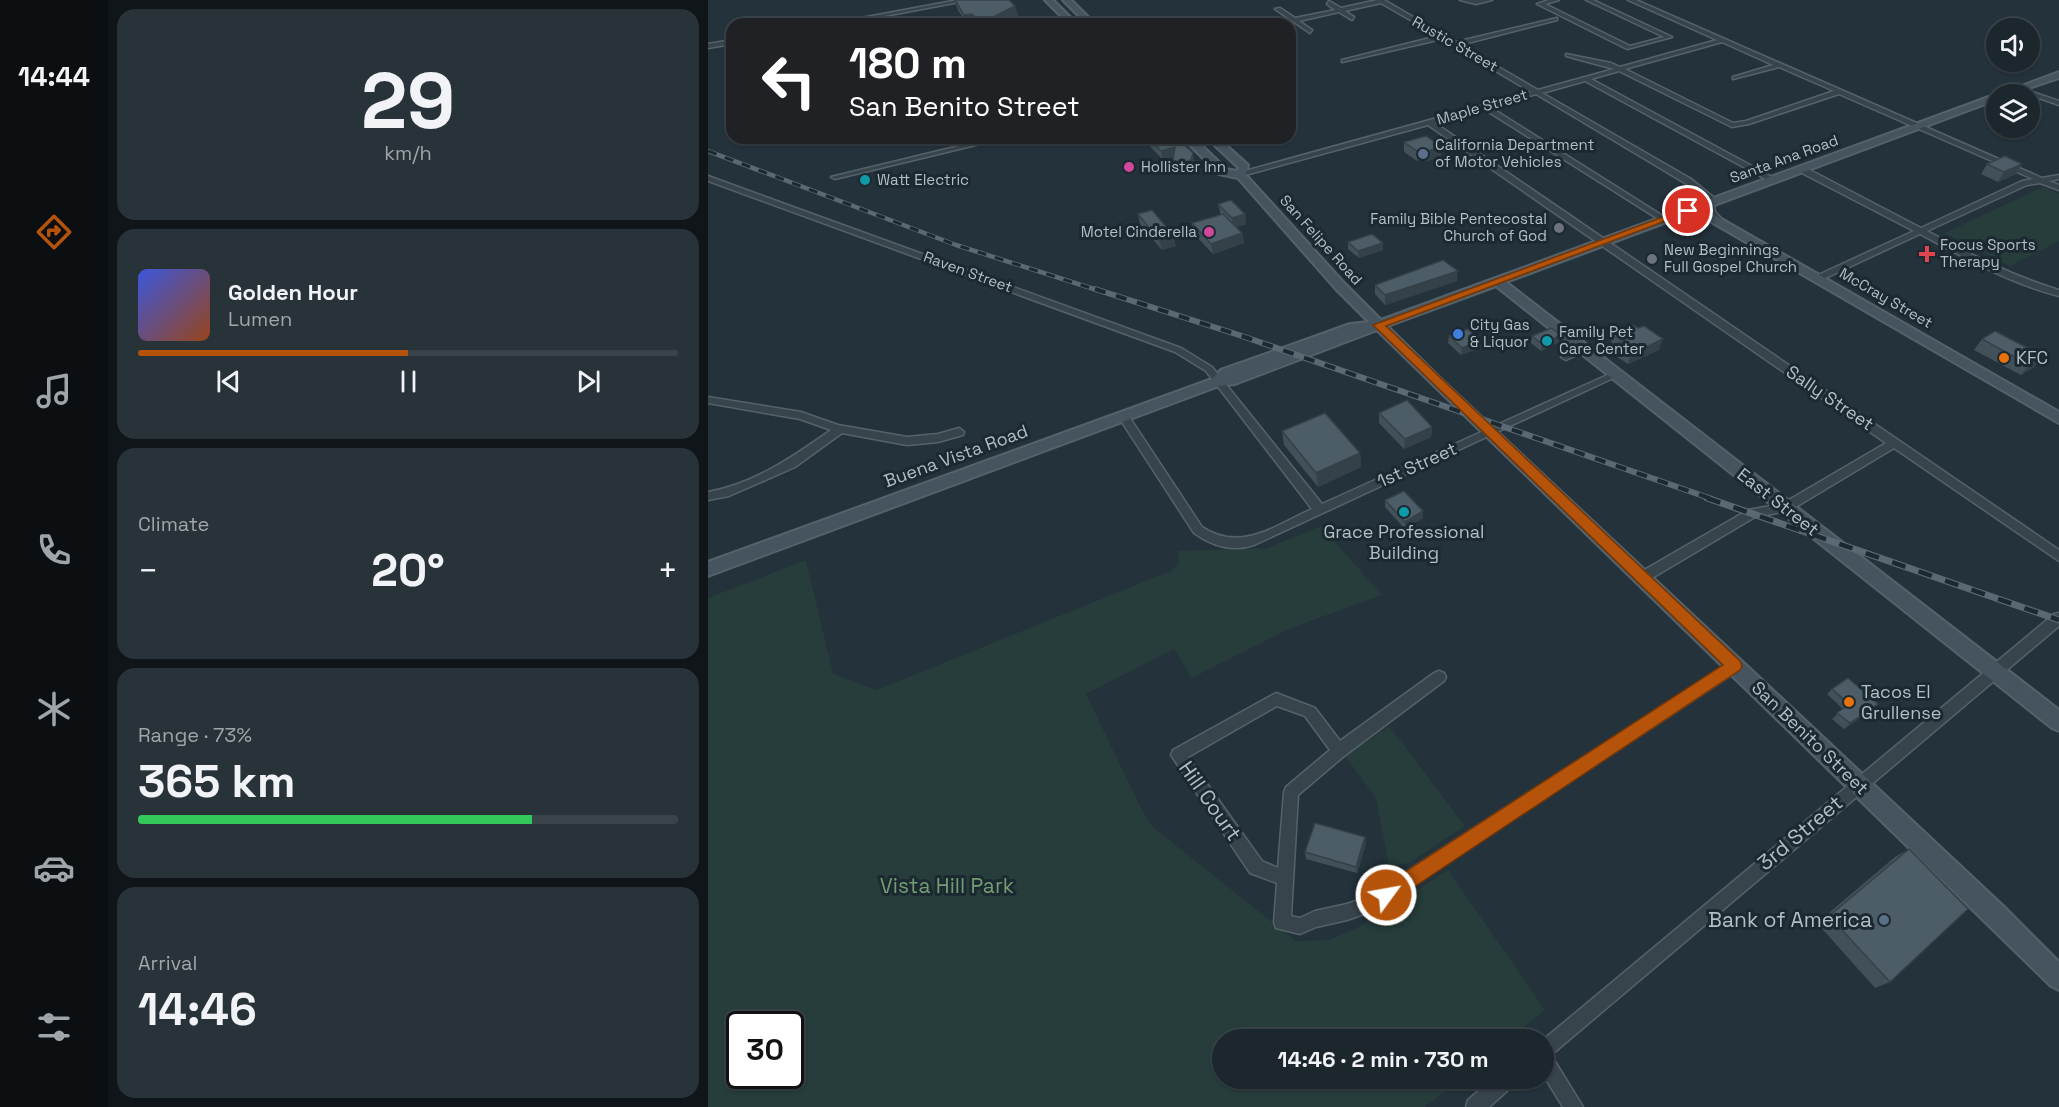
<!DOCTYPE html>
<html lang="en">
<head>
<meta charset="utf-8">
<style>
  body { margin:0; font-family:"Space Grotesk",sans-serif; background:#283239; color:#f1f3f6; height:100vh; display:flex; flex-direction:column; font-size:22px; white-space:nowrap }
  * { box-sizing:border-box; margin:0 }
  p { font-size:20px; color:#a0a5aa }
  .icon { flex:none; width:33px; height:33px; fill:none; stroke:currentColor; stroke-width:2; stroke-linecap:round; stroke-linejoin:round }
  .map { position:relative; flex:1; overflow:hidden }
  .sheet { display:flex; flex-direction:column; gap:9px; padding:9px; background:#0f1519; width:600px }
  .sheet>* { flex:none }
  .banner { position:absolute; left:18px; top:18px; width:570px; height:126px; border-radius:18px; box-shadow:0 2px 4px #0004,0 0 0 2px #394349; background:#202124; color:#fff; overflow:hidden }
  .tools { position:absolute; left:1278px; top:18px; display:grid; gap:12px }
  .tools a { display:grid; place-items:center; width:54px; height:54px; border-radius:50%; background:#1b262d; box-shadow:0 2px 4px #0004,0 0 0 2px #394349; font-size:30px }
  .speed { position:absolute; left:18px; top:1011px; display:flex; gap:12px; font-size:30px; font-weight:700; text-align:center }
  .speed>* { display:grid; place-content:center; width:78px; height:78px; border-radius:50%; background:#1b262d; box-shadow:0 2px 4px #0004,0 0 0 2px #394349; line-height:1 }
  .speed .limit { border:3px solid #111; border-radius:9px; background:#fff; color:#111 }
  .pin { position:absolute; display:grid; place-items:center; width:51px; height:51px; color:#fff; margin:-26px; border:3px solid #fff; border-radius:50%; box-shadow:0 2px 6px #0007 }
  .me { position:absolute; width:66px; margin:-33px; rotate:58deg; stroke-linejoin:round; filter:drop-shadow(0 0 4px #0008) }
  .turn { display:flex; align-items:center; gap:21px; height:126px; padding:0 24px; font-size:27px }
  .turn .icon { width:78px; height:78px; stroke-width:2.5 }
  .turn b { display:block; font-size:42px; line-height:51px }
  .big { font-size:45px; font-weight:700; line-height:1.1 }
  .sheet .widget { flex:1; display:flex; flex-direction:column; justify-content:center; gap:9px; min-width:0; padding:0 21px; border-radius:18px; background:#283239 }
  .sheet .dial { align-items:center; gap:0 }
  .dial b { font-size:78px; line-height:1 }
  .song { display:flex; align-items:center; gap:18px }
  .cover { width:72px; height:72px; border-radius:9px; background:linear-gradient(135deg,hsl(230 70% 55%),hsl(20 70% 35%)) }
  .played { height:6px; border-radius:3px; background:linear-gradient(90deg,#b45309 50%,#394349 50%) }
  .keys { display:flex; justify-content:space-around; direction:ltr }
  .heat { display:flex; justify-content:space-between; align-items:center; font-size:33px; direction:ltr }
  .charge { height:9px; border-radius:4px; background:linear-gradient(90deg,#34c759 73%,#394349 0) }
  .trip { position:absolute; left:504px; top:1029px; width:342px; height:60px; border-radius:30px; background:#1b262d; box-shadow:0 2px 4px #0004,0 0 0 2px #394349; font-weight:700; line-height:60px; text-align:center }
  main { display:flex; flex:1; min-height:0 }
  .tab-bar { display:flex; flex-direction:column; width:108px; justify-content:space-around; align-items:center; background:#0b0f12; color:#a0a5aa }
  .tab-bar .icon { width:42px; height:42px }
  .tab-bar .on { color:#b45309 }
  .tab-bar b { font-size:27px; color:#f1f3f6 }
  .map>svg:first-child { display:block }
</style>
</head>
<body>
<main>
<nav class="tab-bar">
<b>14:44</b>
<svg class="icon on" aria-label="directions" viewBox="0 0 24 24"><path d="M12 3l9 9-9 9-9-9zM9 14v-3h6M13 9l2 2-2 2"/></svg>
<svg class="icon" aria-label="music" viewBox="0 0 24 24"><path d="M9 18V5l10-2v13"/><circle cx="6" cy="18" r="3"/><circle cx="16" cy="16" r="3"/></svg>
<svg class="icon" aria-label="phone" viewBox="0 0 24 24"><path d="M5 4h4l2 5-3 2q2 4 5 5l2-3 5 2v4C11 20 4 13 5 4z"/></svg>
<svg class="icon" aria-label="climate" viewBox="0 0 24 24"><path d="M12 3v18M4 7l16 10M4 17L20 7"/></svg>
<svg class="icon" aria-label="car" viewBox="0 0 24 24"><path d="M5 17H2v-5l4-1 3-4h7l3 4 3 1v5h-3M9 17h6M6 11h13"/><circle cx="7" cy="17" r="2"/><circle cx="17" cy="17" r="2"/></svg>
<svg class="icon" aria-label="filters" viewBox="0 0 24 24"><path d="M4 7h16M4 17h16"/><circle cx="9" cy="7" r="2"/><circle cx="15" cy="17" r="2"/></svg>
</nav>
<section class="sheet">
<div class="widget dial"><b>29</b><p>km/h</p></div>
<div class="widget">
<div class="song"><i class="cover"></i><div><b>Golden Hour</b><p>Lumen</p></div></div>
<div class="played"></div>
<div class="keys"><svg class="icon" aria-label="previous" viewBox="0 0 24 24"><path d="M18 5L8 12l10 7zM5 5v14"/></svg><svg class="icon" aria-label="pause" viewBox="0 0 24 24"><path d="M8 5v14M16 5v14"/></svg><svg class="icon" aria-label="next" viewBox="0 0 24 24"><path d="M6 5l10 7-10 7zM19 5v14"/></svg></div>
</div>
<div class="widget"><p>Climate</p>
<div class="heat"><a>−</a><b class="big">20°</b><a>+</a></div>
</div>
<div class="widget"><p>Range · 73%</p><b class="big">365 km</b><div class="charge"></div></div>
<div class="widget"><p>Arrival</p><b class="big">14:46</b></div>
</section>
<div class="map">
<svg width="1351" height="1107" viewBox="0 0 1351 1107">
  <rect width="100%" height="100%" fill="#24323c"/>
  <g fill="#263d3b" fill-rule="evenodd">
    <path d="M 1335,187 L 1351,194 L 1351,241 L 1302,266 L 1236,233 Z"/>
    <path d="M 613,526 L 674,595 L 583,628 L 484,678 L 466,649 L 378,694 L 435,812 L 446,828 L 588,941 L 622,940 L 653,926 L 740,870 L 837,1010 L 801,1039 L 514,1040 L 514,1078 L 753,1079 L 717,1107 L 0,1107 L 0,598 L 98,560 L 125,674 L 168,690 L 463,571 L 471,563 L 471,551 L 559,548 ZM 32,1024 L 82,1024 L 82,1076 L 32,1076 Z"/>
    <path d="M 681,726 L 757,826 L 701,863 L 681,866 L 668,798 L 637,756 Z"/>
  </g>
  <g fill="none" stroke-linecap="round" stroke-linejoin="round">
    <defs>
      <g id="street">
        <path d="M 250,0 L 262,0 L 134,24 L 121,24 Z"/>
        <path d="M 669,0 L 676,0 L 748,42 L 849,18 L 849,20 L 752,45 L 830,90 L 906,69 L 858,56 L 858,54 L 903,63 L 912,67 L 1009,40 L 920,0 L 928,0 L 1334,178 L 1351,175 L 1351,179 L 1341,181 L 1351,185 L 1351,190 L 1332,183 L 1319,185 L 1219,231 C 1262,254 1304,276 1351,290 L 1351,296 C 1301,283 1257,258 1212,234 L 1111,281 L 1107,278 L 1108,276 L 1206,231 L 1090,171 L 1090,167 L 1096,167 L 1213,228 L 1314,181 L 1325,179 L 1131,94 L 1041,124 L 1024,127 L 911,71 L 883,79 L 1066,178 L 1067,180 L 1063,182 L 877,81 L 834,93 L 983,179 L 1005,197 L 1007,212 L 1018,223 L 1014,225 L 999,213 L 997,198 L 977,183 L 828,94 L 782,107 L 958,218 L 959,220 L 955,222 L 776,109 L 727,123 L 1351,550 L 1351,561 L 1186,448 L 1081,511 L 1047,517 L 939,581 L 931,581 L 929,577 L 931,573 L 1040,510 L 1074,504 L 1178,443 L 720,125 L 530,177 L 530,173 L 823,92 L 734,39 L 634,62 L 634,60 L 730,36 L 673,3 L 637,11 L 646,17 L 644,20 L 631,12 L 591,21 L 604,30 L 602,33 L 567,9 L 572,8 L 587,18 L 627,10 L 619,4 L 621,1 L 633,8 ZM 1014,42 L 1065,65 L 1025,77 L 1025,79 L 1071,67 L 1126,91 L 1038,121 L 1025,123 L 917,69 Z"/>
        <path d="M 752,0 L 784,0 L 768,4 Z"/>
        <path d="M 841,0 L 851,0 L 837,4 L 922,46 L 956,37 L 878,0 L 885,0 L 964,37 L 919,49 L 829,4 Z"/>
        <path d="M 381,19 L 383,22 L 361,24 Z"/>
        <path d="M 24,40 L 24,44 L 0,48 L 0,44 Z"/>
        <path d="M 1310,87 L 1351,101 L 1351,105 L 1308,90 L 1307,89 Z"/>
        <path d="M 284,138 L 297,138 L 127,179 L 123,177 Z"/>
        <path d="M 0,176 L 473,348 L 504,367 L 614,504 L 906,372 L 912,372 L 914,374 L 546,545 C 525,552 504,546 486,533 L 412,419 L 411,417 L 412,415 L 420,415 L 494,527 C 533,553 568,525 604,509 L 498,371 L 467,352 L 0,181 Z"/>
        <path d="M 877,345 L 880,346 L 880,350 L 858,360 L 853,357 Z"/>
        <path d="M 0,397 L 93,412 L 130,425 L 199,437 L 230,434 L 251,428 L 256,432 L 255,435 L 230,442 L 199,445 L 134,433 L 87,467 L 21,496 L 0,500 L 0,492 C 46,484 86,456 123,430 L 92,419 L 0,403 Z"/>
        <path d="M 1351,613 L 1351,626 L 843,1055 L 875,1107 L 855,1107 L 836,1076 L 835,1040 L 1346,614 Z"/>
        <path d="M 1026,660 L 1031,662 L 1033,666 L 1031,670 L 670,909 L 639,920 L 608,927 L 592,934 L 568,928 L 566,922 L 569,883 L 542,873 L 463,755 L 465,750 L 568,693 L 607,708 L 632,741 L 726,673 L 731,671 L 736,673 L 738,677 L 736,681 L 636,756 L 590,795 L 583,916 L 592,918 L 607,911 L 639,904 L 659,897 ZM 569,706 L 597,716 L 622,750 L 578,787 L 576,792 L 570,868 L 554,861 L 480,757 Z"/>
        <path d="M 786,1078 L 810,1078 L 807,1084 L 781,1107 L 758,1107 L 760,1100 Z"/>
      </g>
      <g id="secondary">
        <path d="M 337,0 L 345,0 L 369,24 L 361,24 Z"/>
        <path d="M 355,0 L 363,0 L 387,24 L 379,24 Z"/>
        <path d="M 1351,72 L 1351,78 L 1303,94 L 1292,94 Z"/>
        <path d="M 1289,94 L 1288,100 L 996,209 L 1351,412 L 1351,423 L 986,212 L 798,282 L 1351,710 L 1351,731 L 1344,728 L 788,286 L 679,326 L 735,381 L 1295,906 L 1351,962 L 1351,990 L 1343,986 L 669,330 L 527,384 L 511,386 L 0,576 L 0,562 L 504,379 L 513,370 L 642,324 L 661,322 L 628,289 L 530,178 L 511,174 L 475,138 L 486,138 L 518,169 L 529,171 L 531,168 L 499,138 L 510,138 L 540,165 L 538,175 L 636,283 L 673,320 Z"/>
      </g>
    </defs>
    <use href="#street" stroke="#56626a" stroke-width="3"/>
    <use href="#secondary" stroke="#56626a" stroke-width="4"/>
    <use href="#street" fill="#38444c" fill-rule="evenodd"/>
    <use href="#secondary" fill="#46545f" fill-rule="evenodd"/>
    <defs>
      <path id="rail-far2" d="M 0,151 L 248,245 L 392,291"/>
      <path id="rail-far1" d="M 387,289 L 534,336 L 1004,499"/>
      <path id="rail" d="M 999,498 L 1351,620"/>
    </defs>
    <use href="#rail-far2" stroke="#5a6973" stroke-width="4.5"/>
    <use href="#rail-far1" stroke="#5a6973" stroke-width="6"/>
    <use href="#rail" stroke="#5a6973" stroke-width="7"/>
    <use href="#rail-far2" stroke="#1d2931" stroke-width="3" stroke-dasharray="9" stroke-linecap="butt"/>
    <use href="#rail-far1" stroke="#1d2931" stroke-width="4" stroke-dasharray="11" stroke-linecap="butt"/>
    <use href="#rail" stroke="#1d2931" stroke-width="4.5" stroke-dasharray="14" stroke-linecap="butt"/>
  </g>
  <g fill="#415059">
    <path d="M 246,0 L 311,18 L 298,24 L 259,24 L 250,10 Z"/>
    <path d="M 434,138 L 469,138 L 487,162 L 485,169 L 476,172 L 467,170 L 465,160 L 465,157 L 455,160 Z"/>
    <path d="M 696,142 L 733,157 L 718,161 L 715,159 L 709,161 L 696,152 Z"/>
    <path d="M 1279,164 L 1314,164 L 1308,174 L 1290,182 L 1273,174 Z"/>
    <path d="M 510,204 L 537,214 L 538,224 L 528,227 L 534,233 L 536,243 L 505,254 L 486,234 L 484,223 L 513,215 Z"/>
    <path d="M 430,214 L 468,246 L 454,250 L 432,224 Z"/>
    <path d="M 640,242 L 675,250 L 651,258 L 640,249 Z"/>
    <path d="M 749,281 L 677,305 L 667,294 L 667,285 Z"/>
    <path d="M 906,332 L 951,350 L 920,364 L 906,355 L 908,347 L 903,342 Z"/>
    <path d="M 741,336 L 773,341 L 772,348 L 753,355 L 740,343 Z"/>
    <path d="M 824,336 L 851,342 L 833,351 L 823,343 Z"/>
    <path d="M 1274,339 L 1335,356 L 1326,367 L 1313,375 L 1266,350 Z"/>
    <path d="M 671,413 L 724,427 L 723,437 L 696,449 L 671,423 Z"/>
    <path d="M 574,431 L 652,453 L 653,467 L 610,487 L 576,445 Z"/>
    <path d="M 677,500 L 715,511 L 715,518 L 697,529 L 677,507 Z"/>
    <path d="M 1124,689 L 1163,710 L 1136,729 L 1124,719 L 1135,709 L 1119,694 Z"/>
    <path d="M 657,837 L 658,844 L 649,873 L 598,859 L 597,852 Z"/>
    <path d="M 1201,849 L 1182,982 L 1167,988 L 1109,923 L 1187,857 Z"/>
  </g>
  <g fill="#354148">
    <path d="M 307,6 L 311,18 L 298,24 L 278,24 L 277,21 Z"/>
    <path d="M 264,14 L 268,24 L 259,24 L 256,15 Z"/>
    <path d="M 273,17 L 276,24 L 270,24 L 268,18 Z"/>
    <path d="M 467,147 L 469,156 L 455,160 L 453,151 Z"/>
    <path d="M 734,147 L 733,157 L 718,161 L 719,151 Z"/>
    <path d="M 716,149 L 715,159 L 709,161 L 709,151 Z"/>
    <path d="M 485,153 L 487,162 L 485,169 L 476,172 L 474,163 Z"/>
    <path d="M 1314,164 L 1308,174 L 1290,182 L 1296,172 Z"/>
    <path d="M 537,214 L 538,224 L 525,228 L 524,218 Z"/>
    <path d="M 534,233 L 536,243 L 505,254 L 503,244 Z"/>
    <path d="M 466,236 L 468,246 L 454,250 L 451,240 Z"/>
    <path d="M 675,243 L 675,250 L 651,258 L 650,251 Z"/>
    <path d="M 750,271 L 749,281 L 677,305 L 677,295 Z"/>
    <path d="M 853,335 L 851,342 L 833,351 L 834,344 Z"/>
    <path d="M 955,339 L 951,350 L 920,364 L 923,354 Z"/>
    <path d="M 773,341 L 772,348 L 753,355 L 754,348 Z"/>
    <path d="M 1335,356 L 1326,367 L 1313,375 L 1321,365 Z"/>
    <path d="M 724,427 L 723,437 L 696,449 L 697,439 Z"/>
    <path d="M 652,453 L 653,467 L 610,487 L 608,473 Z"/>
    <path d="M 715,511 L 715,518 L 697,529 L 697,522 Z"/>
    <path d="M 1170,704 L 1163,710 L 1136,729 L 1142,723 Z"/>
    <path d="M 657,837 L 658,844 L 649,873 L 648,867 Z"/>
  </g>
  <g fill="#4c5d67" stroke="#354148" stroke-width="1.5">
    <path d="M 247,0 L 301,0 L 307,6 L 277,21 L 273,17 L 268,18 L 264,14 L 256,15 Z"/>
    <path d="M 718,136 L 734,147 L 719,151 L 716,149 L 709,151 L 696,142 Z"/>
    <path d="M 441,138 L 469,138 L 485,153 L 483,160 L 474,163 L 465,160 L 467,147 L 453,151 Z"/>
    <path d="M 1297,156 L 1314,164 L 1296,172 L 1279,164 Z"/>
    <path d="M 523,200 L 537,214 L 524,218 L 510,204 Z"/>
    <path d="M 444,210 L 466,236 L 451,240 L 430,214 Z"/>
    <path d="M 515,214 L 534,233 L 503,244 L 484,223 Z"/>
    <path d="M 664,234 L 675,243 L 650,251 L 640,242 Z"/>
    <path d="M 735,260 L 750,271 L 677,295 L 667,285 Z"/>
    <path d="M 924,324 L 930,328 L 936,326 L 955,339 L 923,354 L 909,344 L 917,340 L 906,332 Z"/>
    <path d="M 843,328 L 853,335 L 834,344 L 824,336 Z"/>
    <path d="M 760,329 L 773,341 L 754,348 L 741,336 Z"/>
    <path d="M 1287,331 L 1335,356 L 1321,365 L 1274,339 Z"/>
    <path d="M 699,400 L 724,427 L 697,439 L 671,413 Z"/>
    <path d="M 617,413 L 652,453 L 608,473 L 574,431 Z"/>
    <path d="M 696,491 L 715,511 L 697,522 L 677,500 Z"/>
    <path d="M 1140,678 L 1170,704 L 1142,723 L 1129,713 L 1141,704 L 1124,689 Z"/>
    <path d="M 607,823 L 657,837 L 648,867 L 597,852 Z"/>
    <path d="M 1201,849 L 1260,909 L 1182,982 L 1121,916 Z"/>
  </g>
  <path fill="#b45309" stroke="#753606" stroke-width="1.5" d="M 976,209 L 984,211 L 678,326 L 1032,661 L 1034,666 L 1032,670 L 685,901 L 678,904 L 672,901 L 669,895 L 672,888 L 1015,665 L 665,325 Z"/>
  <g fill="#5c6f8a" stroke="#1d2931" stroke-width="2">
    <circle cx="715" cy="154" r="6"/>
    <circle cx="1176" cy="920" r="6"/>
  </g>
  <g fill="#d1479c" stroke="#1d2931" stroke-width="2">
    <circle cx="421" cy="167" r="6"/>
    <circle cx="501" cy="232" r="6"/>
  </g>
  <g fill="#0f9aa8" stroke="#1d2931" stroke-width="2">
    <circle cx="157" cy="180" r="6"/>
    <circle cx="839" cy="341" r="6"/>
    <circle cx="696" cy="512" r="6"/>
  </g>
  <g fill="#6b7280" stroke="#1d2931" stroke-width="2">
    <circle cx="851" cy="228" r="6"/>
    <circle cx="944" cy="259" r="6"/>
  </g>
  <path fill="#e0444e" stroke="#1d2931" stroke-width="2" d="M1216 245h6v6h6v6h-6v6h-6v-6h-6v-6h6z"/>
  <circle fill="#3f7fe0" stroke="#1d2931" stroke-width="2" cx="750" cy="334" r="6"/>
  <g fill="#e8710a" stroke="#1d2931" stroke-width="2">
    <circle cx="1296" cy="358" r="6"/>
    <circle cx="1141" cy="702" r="6"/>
  </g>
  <g text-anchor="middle" stroke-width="6" stroke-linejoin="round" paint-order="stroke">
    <g font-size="15" fill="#b3bfc7" stroke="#1d2931">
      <text transform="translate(747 44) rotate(30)" y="5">Rustic Street</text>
      <text transform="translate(774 107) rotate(-16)" y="5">Maple Street</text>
      <text transform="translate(1076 159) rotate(-20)" y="5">Santa Ana Road</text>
      <text transform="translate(613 240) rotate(48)" y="5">San Felipe Road</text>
      <text transform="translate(260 272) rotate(20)" y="5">Raven Street</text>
      <text transform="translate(1178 298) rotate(30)" y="5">McCray Street</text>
    </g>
    <g font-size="15" fill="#b3bfc7" stroke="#1d2931" text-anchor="start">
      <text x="727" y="150">California Department<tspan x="727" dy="17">of Motor Vehicles</tspan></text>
      <text x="433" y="172">Hollister Inn</text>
      <text x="169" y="185">Watt Electric</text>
      <text x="839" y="224" text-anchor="end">Family Bible Pentecostal<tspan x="839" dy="17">Church of God</tspan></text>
      <text x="489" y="237" text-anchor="end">Motel Cinderella</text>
      <text x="1232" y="250">Focus Sports<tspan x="1232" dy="17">Therapy</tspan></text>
      <text x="956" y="255">New Beginnings<tspan x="956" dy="17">Full Gospel Church</tspan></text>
      <text x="762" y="330">City Gas<tspan x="762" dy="17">&amp; Liquor</tspan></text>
      <text x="851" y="337">Family Pet<tspan x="851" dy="17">Care Center</tspan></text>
    </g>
    <g font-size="18" fill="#b3bfc7" stroke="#1d2931" text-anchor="start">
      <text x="1308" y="364">KFC</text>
      <text x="696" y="538" text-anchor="middle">Grace Professional<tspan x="696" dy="21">Building</tspan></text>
      <text x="1153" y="698">Tacos El<tspan x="1153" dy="21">Grullense</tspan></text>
    </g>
    <g font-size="18" fill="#b3bfc7" stroke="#1d2931">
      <text transform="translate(1122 398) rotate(34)" y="6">Sally Street</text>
      <text transform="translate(248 456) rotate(-20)" y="6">Buena Vista Road</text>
      <text transform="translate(709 465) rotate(-24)" y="6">1st Street</text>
      <text transform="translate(1070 502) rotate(38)" y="6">East Street</text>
      <text transform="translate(1102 738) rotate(44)" y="6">San Benito Street</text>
    </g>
    <g font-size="21" fill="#b3bfc7" stroke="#1d2931">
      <text transform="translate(502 801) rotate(55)" y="7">Hill Court</text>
      <text transform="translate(1092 833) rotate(-40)" y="7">3rd Street</text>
    </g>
    <g font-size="21" fill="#729d74" stroke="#1d2931">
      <text x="239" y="893">Vista Hill Park</text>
    </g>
    <g font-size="21" fill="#b3bfc7" stroke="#1d2931" text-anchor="end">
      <text x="1164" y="927">Bank of America</text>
    </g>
  </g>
</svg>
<div class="tools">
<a><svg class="icon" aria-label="sound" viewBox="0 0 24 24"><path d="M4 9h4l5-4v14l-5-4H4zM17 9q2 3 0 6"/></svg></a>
<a><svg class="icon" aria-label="layers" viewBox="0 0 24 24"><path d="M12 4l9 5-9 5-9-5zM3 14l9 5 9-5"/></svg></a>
</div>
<div class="speed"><div class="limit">30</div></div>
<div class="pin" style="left:980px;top:211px;background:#d93025"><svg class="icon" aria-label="arrive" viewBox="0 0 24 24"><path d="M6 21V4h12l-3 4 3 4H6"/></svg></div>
<svg class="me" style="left:678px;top:895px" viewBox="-20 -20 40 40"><circle r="17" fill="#b45309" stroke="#fff" stroke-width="3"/><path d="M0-11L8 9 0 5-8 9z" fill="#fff"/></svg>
<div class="trip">14:46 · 2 min · 730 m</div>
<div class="banner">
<div class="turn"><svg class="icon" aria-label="left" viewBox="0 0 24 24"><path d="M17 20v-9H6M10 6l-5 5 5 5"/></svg><div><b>180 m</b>San Benito Street</div></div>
</div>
</div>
</main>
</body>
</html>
